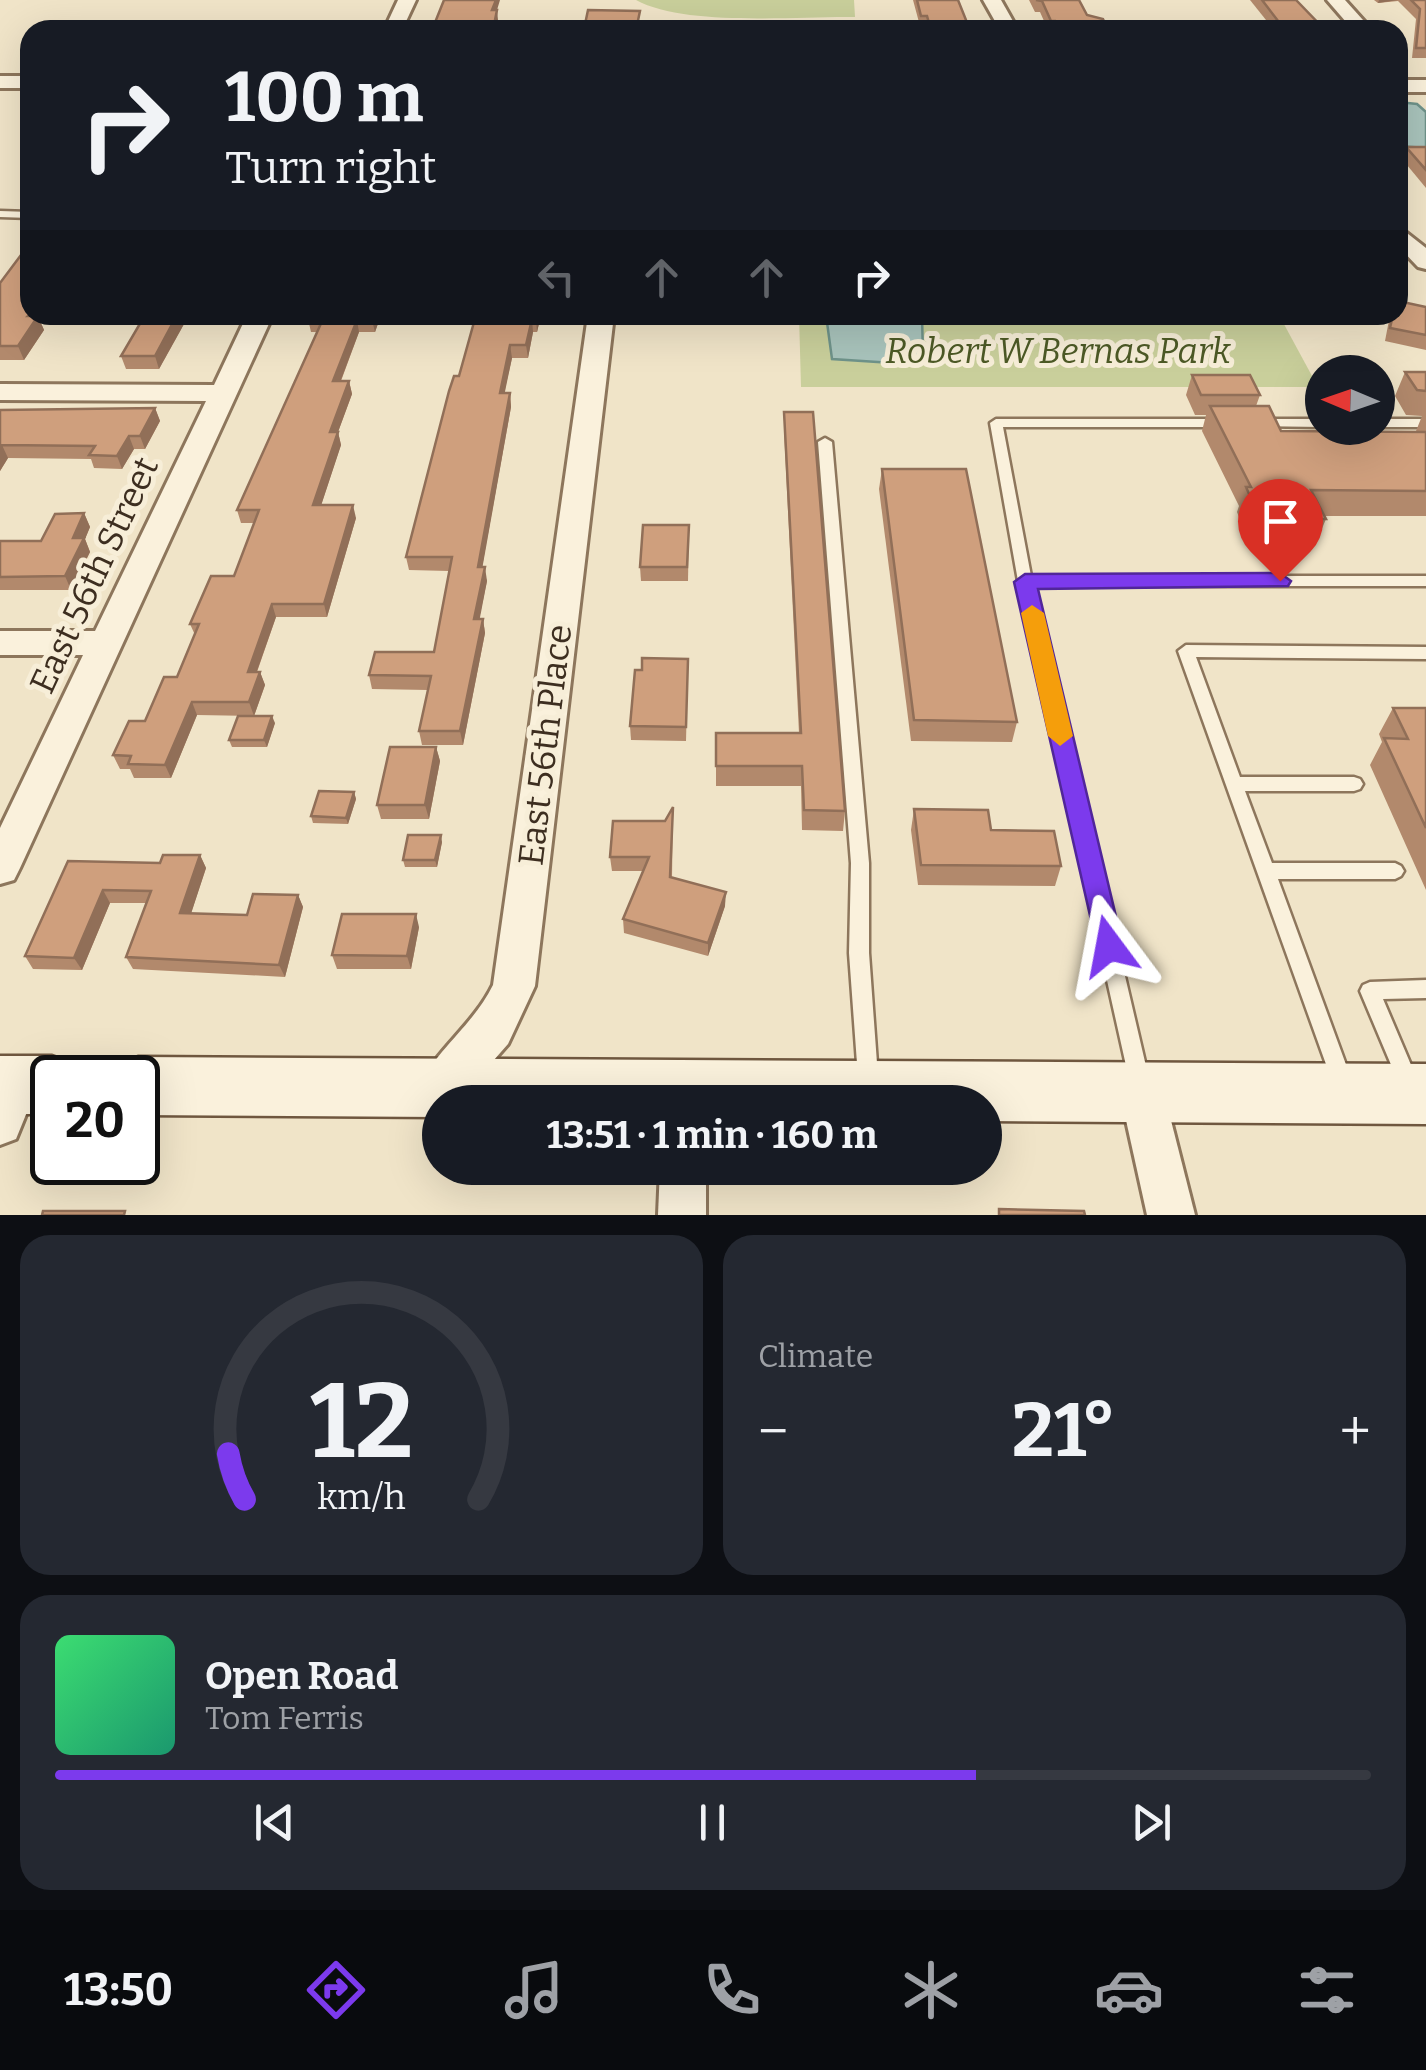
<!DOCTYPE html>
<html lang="en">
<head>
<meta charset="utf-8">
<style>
  body { margin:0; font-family:Bitter,serif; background:#242831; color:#f1f3f6; height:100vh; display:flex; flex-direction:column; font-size:38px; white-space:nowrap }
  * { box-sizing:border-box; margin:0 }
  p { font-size:32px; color:#9ea1a6 }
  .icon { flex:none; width:55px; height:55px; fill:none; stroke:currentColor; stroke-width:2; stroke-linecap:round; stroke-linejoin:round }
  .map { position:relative; height:1215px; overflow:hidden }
  .side { display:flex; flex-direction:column; gap:20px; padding:20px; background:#0d0f14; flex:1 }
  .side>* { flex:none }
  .hud { position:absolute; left:20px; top:20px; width:1388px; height:305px; border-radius:30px; box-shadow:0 10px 40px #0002; background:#171b24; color:#f1f3f6; overflow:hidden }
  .needle { width:65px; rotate:272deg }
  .buttons { position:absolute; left:1305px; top:355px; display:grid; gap:20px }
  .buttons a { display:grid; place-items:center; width:90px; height:90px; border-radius:50%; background:#171b24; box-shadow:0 10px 40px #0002; font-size:50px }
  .speed { position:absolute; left:30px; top:1055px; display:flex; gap:20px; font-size:50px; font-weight:700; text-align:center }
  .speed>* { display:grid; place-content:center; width:130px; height:130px; border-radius:50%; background:#171b24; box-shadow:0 10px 40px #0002; line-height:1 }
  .speed .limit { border:5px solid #111; border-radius:15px; background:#fff; color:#111 }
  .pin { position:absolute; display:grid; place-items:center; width:85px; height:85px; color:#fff; margin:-102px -42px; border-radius:50% 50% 50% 0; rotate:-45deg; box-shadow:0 0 10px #0007 }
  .pin .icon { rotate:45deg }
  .me { position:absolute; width:110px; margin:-55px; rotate:347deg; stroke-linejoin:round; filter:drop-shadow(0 0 8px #0008) }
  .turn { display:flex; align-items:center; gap:35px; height:210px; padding:0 40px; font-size:45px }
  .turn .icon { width:130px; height:130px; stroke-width:2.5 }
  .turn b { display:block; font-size:70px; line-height:85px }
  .lanes { display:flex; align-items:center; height:95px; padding:0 40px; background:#0003; justify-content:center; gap:50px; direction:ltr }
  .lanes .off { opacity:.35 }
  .big { font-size:75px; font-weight:700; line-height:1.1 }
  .side .tile { flex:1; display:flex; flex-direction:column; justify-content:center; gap:15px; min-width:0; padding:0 35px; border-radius:30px; background:#242831 }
  .side .dial { align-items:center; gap:0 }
  .dial svg { height:260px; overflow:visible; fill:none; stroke:#363941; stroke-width:7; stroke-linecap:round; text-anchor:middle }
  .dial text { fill:#f1f3f6; stroke:none }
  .song { display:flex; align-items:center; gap:30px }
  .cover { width:120px; height:120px; border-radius:15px; background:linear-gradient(135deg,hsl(140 70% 55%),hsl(160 70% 35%)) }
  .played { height:10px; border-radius:5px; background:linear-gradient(90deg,#7c3aed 70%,#363941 70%) }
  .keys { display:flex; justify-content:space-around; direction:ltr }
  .heat { display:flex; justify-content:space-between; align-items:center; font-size:55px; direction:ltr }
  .side .tiles { flex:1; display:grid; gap:20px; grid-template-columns:1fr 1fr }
  .tile:last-child { grid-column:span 2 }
  .trip { position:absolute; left:422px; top:1085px; width:580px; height:100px; border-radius:50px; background:#171b24; box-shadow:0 10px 40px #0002; font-weight:700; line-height:100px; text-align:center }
  .tab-bar { display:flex; height:160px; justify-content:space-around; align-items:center; background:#090b0e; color:#9ea1a6 }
  .tab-bar .icon { width:70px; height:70px }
  .tab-bar .selected { color:#7c3aed }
  .tab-bar b { font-size:45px; color:#f1f3f6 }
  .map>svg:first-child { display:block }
</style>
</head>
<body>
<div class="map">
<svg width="1426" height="1215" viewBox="0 0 1426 1215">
  <rect width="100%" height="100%" fill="#f0e4c8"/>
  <g fill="#c9cf9b">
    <path d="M 636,0 L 854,0 L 855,17 C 796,16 685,27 636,0 Z"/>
    <path d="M 799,315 L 1279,315 L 1318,387 L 801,387 Z"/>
  </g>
  <g fill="#a9c4bc" stroke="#6f938a" stroke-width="2.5">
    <path d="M 1398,102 L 1417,104 L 1426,112 L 1426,148 L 1398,146 Z"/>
    <path d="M 826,315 L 922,315 L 923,357 L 908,364 L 832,359 Z"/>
  </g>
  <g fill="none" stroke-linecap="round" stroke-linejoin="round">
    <defs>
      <g id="service">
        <path d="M 0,211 L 30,212 L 30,218 L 0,217 Z"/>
        <path d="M 996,419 L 1225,419 L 1231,423 L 1225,427 L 1003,427 L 1031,576 L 1426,576 L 1426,586 L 1034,586 L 1149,1079 L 1146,1086 L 1139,1089 L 1132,1086 L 1129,1079 L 1018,581 L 990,423 Z"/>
        <path d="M 1258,419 L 1322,419 L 1322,427 L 1253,426 L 1252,423 Z"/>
        <rect x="1378" y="419" width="48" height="8"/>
        <path d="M 825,438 L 832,442 L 869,863 L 869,953 L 878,1077 L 875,1084 L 868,1087 L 861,1084 L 858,1077 L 849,953 L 851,863 L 818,442 Z"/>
        <path d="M 1186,645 L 1426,647 L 1426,659 L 1196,657 L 1240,777 L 1354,777 L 1360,779 L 1363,784 L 1360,789 L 1354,791 L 1245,791 L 1272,863 L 1395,863 L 1401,866 L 1404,871 L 1401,876 L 1395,879 L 1278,879 L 1352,1081 L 1349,1088 L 1342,1091 L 1335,1088 L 1332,1081 L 1178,651 Z"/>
        <path d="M 1426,980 L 1426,998 L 1383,999 L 1417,1079 L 1414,1086 L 1407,1089 L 1400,1086 L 1360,991 L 1363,985 L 1370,982 Z"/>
      </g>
      <g id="minor">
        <path d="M 398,0 L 416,0 L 402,30 L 384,30 Z"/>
        <path d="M 983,0 L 1001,0 L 1018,30 L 1000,30 Z"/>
        <path d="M 1327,0 L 1345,0 L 1372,30 L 1353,30 Z"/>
        <rect x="0" y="76" width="30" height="12"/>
        <rect x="1398" y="80" width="28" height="12"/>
        <path d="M 1398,226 L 1426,248 L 1426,269 L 1418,267 L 1398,246 Z"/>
        <path d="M 247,315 L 273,315 L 20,868 L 14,880 L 0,884 L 0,828 L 83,655 L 0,655 L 0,631 L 95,631 L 206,401 L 0,400 L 0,384 L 214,385 Z"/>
        <path d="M 588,315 L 614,315 L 535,986 L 508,1044 L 457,1102 L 440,1102 L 440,1110 L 424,1104 L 418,1089 C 434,1051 473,1026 493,985 Z"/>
        <path d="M 16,1064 L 32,1070 L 38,1085 L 16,1139 L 0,1145 L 0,1070 Z"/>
        <path d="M 1142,1072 L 1158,1078 L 1164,1093 L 1195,1215 L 1147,1215 L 1120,1093 L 1126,1078 Z"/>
        <path d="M 660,1168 L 706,1168 L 706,1215 L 658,1215 Z"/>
      </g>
      <g id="secondary">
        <path d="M 0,1056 L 52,1056 L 74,1064 L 80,1078 L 52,1078 L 52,1114 L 0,1114 Z"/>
        <path d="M 138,1057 L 1426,1064 L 1426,1124 L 985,1121 L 985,1102 L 440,1102 L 440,1117 L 138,1115 L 138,1078 L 111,1078 L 116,1065 Z"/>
      </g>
    </defs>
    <use href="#service" stroke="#8d765c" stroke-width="5"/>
    <use href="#minor" stroke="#8d765c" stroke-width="6"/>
    <use href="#secondary" stroke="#6f573f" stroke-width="5"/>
    <use href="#service" fill="#faf1dc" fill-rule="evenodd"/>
    <use href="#minor" fill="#faf1dc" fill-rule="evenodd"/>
    <use href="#secondary" fill="#faf1dc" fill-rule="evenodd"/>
  </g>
  <g fill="#b2896c">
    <path d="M 913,0 L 958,0 L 970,30 L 927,30 L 926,26 L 920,26 Z"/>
    <path d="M 1029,0 L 1079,0 L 1087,15 L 1108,30 L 1048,30 L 1040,12 L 1035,12 Z"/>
    <path d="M 1250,0 L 1296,0 L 1325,30 L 1274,30 Z"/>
    <path d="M 1374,0 L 1426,0 L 1426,58 L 1412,58 L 1416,19 L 1398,1 L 1378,3 Z"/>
    <path d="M 1406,147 L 1426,147 L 1426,188 L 1402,159 Z"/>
    <path d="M 0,283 L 40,321 L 44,330 L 24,360 L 0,360 Z"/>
    <path d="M 1426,307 L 1426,350 L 1385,341 L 1390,315 L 1398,315 Z"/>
    <path d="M 145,315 L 189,315 L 159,369 L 126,369 L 121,356 Z"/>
    <path d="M 381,315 L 375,332 L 359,332 L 341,381 L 349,381 L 352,394 L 338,432 L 341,445 L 321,505 L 356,518 L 327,617 L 276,617 L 257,672 L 260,672 L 265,685 L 254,716 L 197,715 L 171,778 L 134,778 L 130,769 L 120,769 L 113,755 L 145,721 L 177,677 L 195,635 L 190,624 L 234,576 L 254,523 L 241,523 L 237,510 L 317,332 L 311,332 L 308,319 Z"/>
    <path d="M 476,315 L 541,315 L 537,332 L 533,332 L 528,358 L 512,358 L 504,393 L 510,393 L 511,407 L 482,567 L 487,581 L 479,619 L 483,619 L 485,633 L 463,745 L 422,745 L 419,731 L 428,690 L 372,689 L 369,675 L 434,652 L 449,571 L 409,570 L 406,557 Z"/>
    <path d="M 1332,315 L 1375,315 L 1340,321 Z"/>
    <path d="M 1405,372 L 1426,372 L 1426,516 L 1324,516 L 1326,519 L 1315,545 L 1250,544 L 1237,512 L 1239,506 L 1202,431 L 1206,415 L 1195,415 L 1186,395 L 1192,375 L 1260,395 L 1256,406 L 1281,431 L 1416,431 L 1422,416 L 1406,415 L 1395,396 Z"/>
    <path d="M 155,408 L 160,421 L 145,449 L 134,449 L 122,469 L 94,468 L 91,459 L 8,458 L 0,471 L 0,410 Z"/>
    <path d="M 784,412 L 845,811 L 843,831 L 802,830 L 801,786 L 716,786 L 716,733 L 799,733 L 784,431 Z"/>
    <path d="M 882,469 L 1017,722 L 1012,742 L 911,741 L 879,489 Z"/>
    <path d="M 84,513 L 90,527 L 85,539 L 90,552 L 71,590 L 0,590 L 0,541 L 41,541 Z"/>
    <path d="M 689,525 L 688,581 L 641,581 L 640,567 Z"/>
    <path d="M 688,659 L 686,741 L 631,740 L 630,726 L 642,670 Z"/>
    <path d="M 1393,708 L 1426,708 L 1426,890 L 1370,765 L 1382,742 L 1379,734 Z"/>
    <path d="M 275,723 L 267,747 L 232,747 L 229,740 Z"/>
    <path d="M 436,747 L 440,761 L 429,819 L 381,819 L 377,805 Z"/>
    <path d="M 354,792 L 356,799 L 348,824 L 313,823 L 311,816 Z"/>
    <path d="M 673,807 L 672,878 L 725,906 L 708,956 L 624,933 L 623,919 L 644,871 L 612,871 L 610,857 L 665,821 Z"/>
    <path d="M 914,809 L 991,830 L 1061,866 L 1055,886 L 918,885 L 911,830 Z"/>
    <path d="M 442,842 L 437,867 L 405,867 L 403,860 Z"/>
    <path d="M 200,855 L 206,868 L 191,913 L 247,915 L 298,895 L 303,907 L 285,977 L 133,969 L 126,957 L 146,903 L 110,903 L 82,970 L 33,969 L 25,956 L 68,861 L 160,863 Z"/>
    <path d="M 419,927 L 411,969 L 337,969 L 332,955 Z"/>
  </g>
  <g fill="#916f58">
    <path d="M 496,0 L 500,0 L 497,10 L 498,20 L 496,30 L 493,30 L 492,10 Z"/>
    <path d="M 1379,0 L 1398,0 L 1378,3 Z"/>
    <path d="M 30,315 L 45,315 L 40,321 L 44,330 L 24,360 L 18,346 Z"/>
    <path d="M 177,315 L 189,315 L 159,369 L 155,356 Z"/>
    <path d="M 374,315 L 381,315 L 375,332 L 372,320 Z"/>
    <path d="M 537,315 L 541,315 L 537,332 L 536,319 Z"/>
    <path d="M 1343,315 L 1375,315 L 1340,321 Z"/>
    <path d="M 532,319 L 533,332 L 528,358 L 526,345 Z"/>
    <path d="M 357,320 L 359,332 L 336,393 L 333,381 Z"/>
    <path d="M 510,345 L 512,358 L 502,406 L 500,393 Z"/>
    <path d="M 349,381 L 352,394 L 338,432 L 341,445 L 317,518 L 313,505 L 330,432 Z"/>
    <path d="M 510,393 L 511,407 L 480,581 L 478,567 Z"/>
    <path d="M 155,408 L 160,421 L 145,449 L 140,436 Z"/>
    <path d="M 129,436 L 134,449 L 122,469 L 117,456 Z"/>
    <path d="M 2,445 L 8,458 L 0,471 L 0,449 Z"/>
    <path d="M 353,505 L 356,518 L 327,617 L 324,604 Z"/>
    <path d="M 84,513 L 90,527 L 85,539 L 90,552 L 71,590 L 65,576 L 73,538 Z"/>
    <path d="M 485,567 L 487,581 L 477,633 L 474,619 Z"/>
    <path d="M 272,604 L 276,617 L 252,685 L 248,672 Z"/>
    <path d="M 483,619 L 485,633 L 463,745 L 460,731 Z"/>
    <path d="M 260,672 L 265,685 L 254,716 L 249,702 Z"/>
    <path d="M 192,702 L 197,715 L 171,778 L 165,765 Z"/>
    <path d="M 272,716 L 275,723 L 267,747 L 264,740 Z"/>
    <path d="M 436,747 L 440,761 L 429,819 L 425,805 Z"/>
    <path d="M 354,792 L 356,799 L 348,824 L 346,818 Z"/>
    <path d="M 441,835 L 442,842 L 437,867 L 435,860 Z"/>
    <path d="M 200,855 L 206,868 L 187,926 L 180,913 Z"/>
    <path d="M 103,890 L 110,903 L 82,970 L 74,958 Z"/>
    <path d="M 726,892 L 725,906 L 708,956 L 708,943 Z"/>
    <path d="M 298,895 L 303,907 L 285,977 L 279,965 Z"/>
    <path d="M 416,914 L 419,927 L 411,969 L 407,956 Z"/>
  </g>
  <g fill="#cf9f7d" stroke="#916f58" stroke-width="2.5">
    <path d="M 444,0 L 496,0 L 492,10 L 497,10 L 493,30 L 432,30 Z"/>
    <path d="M 917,0 L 958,0 L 970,30 L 931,30 L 927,16 L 921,16 Z"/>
    <path d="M 1036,0 L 1079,0 L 1087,15 L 1103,19 L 1108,30 L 1058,30 L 1055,21 L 1051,21 L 1042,1 Z"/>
    <path d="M 1262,0 L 1296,0 L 1325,30 L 1285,30 Z"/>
    <path d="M 1411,0 L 1426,0 L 1426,48 L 1416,48 L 1420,9 Z"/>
    <path d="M 588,10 L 640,11 L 636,30 L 561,30 L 561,29 L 584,29 Z"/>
    <path d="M 1406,147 L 1426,147 L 1426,170 Z"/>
    <path d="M 30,243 L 30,314 L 28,316 L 38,316 L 18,346 L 0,346 L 0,283 Z"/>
    <path d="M 1398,301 L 1426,307 L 1426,335 L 1390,328 L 1393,315 L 1398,315 Z"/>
    <path d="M 145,315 L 177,315 L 155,356 L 121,356 Z"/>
    <path d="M 310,315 L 374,315 L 372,320 L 357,320 L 333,381 L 349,381 L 330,432 L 338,432 L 313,505 L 353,505 L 324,604 L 272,604 L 248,672 L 260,672 L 249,702 L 192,702 L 165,765 L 128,764 L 131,756 L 113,755 L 129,721 L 145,721 L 164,677 L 177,677 L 199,624 L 190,624 L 211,576 L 234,576 L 259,510 L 237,510 L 323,319 L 308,319 Z"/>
    <path d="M 476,315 L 537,315 L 536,319 L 532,319 L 526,345 L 510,345 L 500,393 L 510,393 L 478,567 L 485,567 L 474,619 L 483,619 L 460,731 L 419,731 L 431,676 L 369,675 L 375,652 L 434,652 L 452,557 L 406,557 L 449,391 L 454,376 L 459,376 Z"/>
    <path d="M 1405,372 L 1426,372 L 1426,391 L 1417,390 Z"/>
    <path d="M 1192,375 L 1250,375 L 1260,395 L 1201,395 Z"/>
    <path d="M 1210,406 L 1269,406 L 1281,431 L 1426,432 L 1426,491 L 1311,490 L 1326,519 L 1260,519 L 1246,487 L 1251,487 Z"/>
    <path d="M 155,408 L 140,436 L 129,436 L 117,456 L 89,455 L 95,446 L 2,445 L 0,449 L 0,410 Z"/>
    <path d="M 784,412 L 813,412 L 845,811 L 804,810 L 802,766 L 716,766 L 716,733 L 801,733 Z"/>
    <path d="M 882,469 L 966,469 L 1017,722 L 914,720 Z"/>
    <path d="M 84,513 L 73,538 L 84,538 L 65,576 L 0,577 L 0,541 L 41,541 L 55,514 Z"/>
    <path d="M 643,525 L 689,525 L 687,567 L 640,567 Z"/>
    <path d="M 642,658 L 688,659 L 686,727 L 630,726 L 635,670 L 642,670 Z"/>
    <path d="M 1393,708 L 1426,708 L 1426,828 L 1384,738 L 1408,739 Z"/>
    <path d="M 238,716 L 272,716 L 264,740 L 229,740 Z"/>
    <path d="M 390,747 L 436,747 L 425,805 L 377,805 Z"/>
    <path d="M 319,791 L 354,792 L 346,818 L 311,816 Z"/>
    <path d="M 673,807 L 670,877 L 726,892 L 708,943 L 623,919 L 649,857 L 610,857 L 613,821 L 665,821 Z"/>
    <path d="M 914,809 L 988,810 L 991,830 L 1054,831 L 1061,866 L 921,865 Z"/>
    <path d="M 408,835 L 441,835 L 435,860 L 403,860 Z"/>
    <path d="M 163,855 L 200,855 L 180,913 L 247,915 L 253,894 L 298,895 L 279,965 L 126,957 L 151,891 L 103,890 L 74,958 L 25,956 L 68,861 L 160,863 Z"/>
    <path d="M 342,914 L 416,914 L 407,956 L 332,955 Z"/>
    <path d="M 999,1209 L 1084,1211 L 1085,1215 L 999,1215 Z"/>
    <path d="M 43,1211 L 125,1211 L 124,1215 L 42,1215 Z"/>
  </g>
  <path fill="#7c3aed" stroke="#51269a" stroke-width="2.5" d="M 1280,573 L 1291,581 L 1288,586 L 1038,589 L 1123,946 L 1119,955 L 1109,959 L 1099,955 L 1014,582 L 1025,574 Z"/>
  <path fill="#f59e0b" d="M 1032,605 L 1044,613 L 1073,736 L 1060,746 L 1048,736 L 1021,613 Z"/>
  <g text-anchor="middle" stroke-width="10" stroke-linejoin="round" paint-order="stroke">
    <g font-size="35" font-style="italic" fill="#4d5a26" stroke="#f7eed8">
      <text x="1058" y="363">Robert W Bernas Park</text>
    </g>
    <g font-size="35" fill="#3d2e20" stroke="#f7eed8">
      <text transform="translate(94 575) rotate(-65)" y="12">East 56th Street</text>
      <text transform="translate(545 745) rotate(-83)" y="12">East 56th Place</text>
    </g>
  </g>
</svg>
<div class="buttons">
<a><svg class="needle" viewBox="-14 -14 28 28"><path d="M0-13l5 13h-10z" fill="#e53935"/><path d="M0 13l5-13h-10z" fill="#9ea1a6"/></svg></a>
</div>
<div class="speed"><div class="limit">20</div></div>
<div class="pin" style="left:1280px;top:581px;background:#d93025"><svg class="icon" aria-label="arrive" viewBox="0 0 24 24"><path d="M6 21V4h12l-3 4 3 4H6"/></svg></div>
<svg class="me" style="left:1109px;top:946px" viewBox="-20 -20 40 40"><path d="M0-17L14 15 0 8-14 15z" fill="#7c3aed" stroke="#fff" stroke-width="4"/></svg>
<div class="trip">13:51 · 1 min · 160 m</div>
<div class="hud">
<div class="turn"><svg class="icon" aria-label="right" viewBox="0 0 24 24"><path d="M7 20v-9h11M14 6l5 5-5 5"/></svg><div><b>100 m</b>Turn right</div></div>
<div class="lanes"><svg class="icon off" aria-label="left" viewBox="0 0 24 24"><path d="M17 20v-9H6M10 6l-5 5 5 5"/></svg><svg class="icon off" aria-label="ahead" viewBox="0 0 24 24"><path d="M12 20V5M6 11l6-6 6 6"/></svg><svg class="icon off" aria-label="ahead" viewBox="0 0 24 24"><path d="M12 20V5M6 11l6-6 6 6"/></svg><svg class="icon" aria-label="right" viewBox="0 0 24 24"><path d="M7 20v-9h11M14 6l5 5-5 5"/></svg></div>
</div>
</div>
<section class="side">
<div class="tiles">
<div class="tile dial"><svg viewBox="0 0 100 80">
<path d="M14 69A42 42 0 1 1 86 69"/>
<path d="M14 69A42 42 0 0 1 9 55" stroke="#7c3aed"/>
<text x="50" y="56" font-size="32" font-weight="700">12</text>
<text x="50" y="72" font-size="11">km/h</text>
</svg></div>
<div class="tile"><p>Climate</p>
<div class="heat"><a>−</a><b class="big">21°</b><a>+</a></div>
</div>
<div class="tile">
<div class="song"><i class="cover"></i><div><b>Open Road</b><p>Tom Ferris</p></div></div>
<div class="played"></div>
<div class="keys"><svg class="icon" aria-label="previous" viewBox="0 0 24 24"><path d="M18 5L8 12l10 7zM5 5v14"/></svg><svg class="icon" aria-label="pause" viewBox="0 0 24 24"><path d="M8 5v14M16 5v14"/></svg><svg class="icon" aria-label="next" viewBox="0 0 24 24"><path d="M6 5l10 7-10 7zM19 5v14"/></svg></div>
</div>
</div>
</section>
<nav class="tab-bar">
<b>13:50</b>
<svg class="icon selected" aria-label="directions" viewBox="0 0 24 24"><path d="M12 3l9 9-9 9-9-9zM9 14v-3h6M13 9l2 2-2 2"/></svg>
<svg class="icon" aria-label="music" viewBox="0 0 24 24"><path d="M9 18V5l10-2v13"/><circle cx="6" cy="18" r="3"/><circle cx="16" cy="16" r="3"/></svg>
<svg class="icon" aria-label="phone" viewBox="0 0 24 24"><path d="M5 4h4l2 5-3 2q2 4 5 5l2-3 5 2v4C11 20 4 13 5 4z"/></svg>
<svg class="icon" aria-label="climate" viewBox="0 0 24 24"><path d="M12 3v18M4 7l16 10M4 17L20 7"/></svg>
<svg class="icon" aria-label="car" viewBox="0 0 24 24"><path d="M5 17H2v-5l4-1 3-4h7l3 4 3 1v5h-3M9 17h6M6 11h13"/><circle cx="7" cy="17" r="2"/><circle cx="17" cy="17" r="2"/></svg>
<svg class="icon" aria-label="filters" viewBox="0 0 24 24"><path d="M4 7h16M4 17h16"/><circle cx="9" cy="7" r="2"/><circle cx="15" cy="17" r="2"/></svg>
</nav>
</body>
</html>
